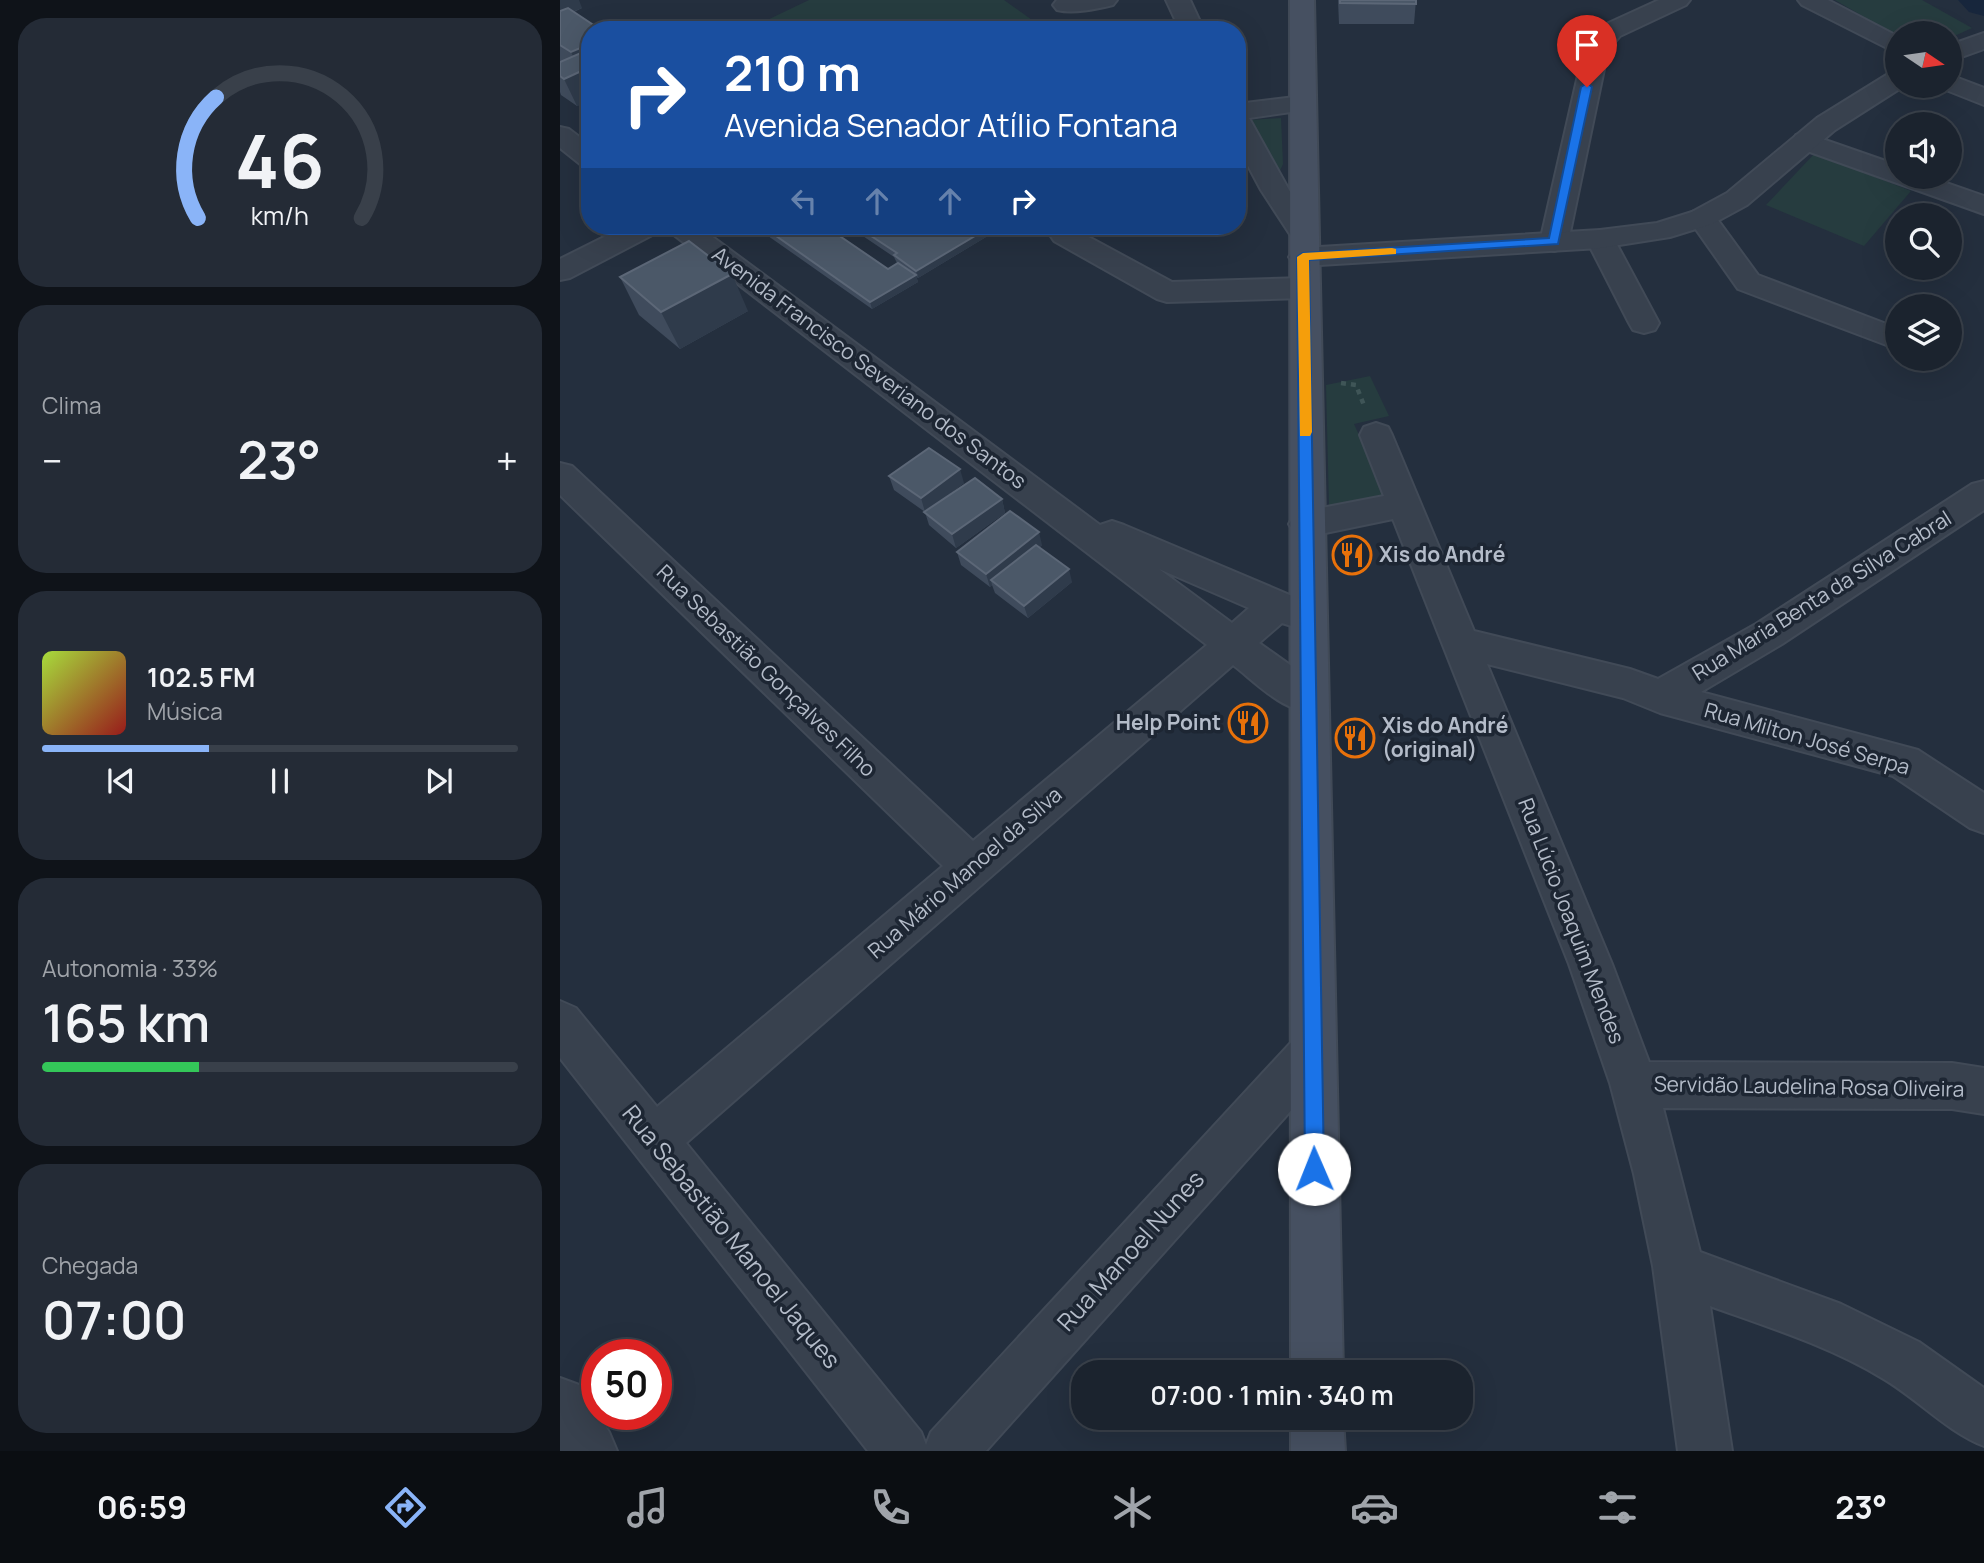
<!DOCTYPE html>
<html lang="pt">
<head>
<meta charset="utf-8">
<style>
  body { margin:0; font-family:Manrope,sans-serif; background:#242b36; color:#f1f3f6; height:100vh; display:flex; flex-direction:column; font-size:26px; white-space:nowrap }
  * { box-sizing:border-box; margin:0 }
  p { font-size:23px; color:#a0a4aa }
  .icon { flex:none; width:38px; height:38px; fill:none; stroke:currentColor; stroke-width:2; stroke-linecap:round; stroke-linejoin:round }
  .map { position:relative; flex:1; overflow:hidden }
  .drawer { display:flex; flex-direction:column; gap:18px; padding:18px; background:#0f1319; width:560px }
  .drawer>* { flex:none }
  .banner { position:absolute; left:21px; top:21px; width:665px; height:214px; border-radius:28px; box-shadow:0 7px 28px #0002,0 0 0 2px #39404a; background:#1a4fa0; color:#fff; overflow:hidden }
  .needle { width:46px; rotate:103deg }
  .buttons { position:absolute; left:1325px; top:21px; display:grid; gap:14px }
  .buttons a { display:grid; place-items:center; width:77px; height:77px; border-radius:50%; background:#1b232e; box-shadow:0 7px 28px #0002,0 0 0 2px #39404a; font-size:35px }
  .speed { position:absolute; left:21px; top:1339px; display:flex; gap:14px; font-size:35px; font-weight:700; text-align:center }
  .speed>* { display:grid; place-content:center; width:91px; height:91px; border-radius:50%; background:#1b232e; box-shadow:0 7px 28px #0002,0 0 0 2px #39404a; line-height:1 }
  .speed .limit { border:10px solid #d22; background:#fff; color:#111 }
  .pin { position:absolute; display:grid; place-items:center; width:60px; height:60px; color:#fff; margin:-72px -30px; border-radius:50% 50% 50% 0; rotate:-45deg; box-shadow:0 0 7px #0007 }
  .pin .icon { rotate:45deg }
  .me { position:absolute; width:77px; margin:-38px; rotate:359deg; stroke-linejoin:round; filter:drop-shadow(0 0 5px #0008) }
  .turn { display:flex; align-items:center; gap:24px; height:147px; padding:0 28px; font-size:32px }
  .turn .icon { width:91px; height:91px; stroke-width:2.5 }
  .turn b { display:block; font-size:49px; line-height:60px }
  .lanes { display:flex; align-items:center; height:66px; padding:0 28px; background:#0003; justify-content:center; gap:35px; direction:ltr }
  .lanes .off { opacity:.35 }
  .big { font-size:52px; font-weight:600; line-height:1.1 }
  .drawer .widget { flex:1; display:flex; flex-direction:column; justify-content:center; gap:10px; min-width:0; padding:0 24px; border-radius:28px; background:#242b36 }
  .drawer .dial { align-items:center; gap:0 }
  .dial svg { height:182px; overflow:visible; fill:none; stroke:#39404a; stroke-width:7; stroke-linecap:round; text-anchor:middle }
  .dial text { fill:#f1f3f6; stroke:none }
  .song { display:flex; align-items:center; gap:21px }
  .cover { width:84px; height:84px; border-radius:10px; background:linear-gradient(135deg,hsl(80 70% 55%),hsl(0 70% 35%)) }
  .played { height:7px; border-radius:4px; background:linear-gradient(90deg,#8ab4f8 35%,#39404a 35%) }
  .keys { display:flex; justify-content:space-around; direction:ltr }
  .heat { display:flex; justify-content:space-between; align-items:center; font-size:38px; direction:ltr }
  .charge { height:10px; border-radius:5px; background:linear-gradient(90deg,#34c759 33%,#39404a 0) }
  .trip { position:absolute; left:511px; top:1360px; width:402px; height:70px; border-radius:28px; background:#1b232e; box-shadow:0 7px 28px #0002,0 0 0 2px #39404a; font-weight:600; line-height:70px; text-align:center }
  .tab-bar { display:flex; height:112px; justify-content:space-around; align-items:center; background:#0b0e12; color:#a0a4aa }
  .tab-bar .icon { width:49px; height:49px }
  .tab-bar .on { color:#8ab4f8 }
  .tab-bar b { font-size:32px; color:#f1f3f6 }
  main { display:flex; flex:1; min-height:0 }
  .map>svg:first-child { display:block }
</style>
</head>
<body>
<main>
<section class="drawer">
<div class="widget dial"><svg viewBox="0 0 100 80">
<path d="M14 69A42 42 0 1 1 86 69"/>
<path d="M14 69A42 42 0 0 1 22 16" stroke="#8ab4f8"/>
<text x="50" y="56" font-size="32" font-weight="700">46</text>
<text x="50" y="72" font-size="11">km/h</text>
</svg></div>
<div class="widget"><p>Clima</p>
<div class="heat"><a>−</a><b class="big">23°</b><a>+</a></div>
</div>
<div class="widget">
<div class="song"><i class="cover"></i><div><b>102.5 FM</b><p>Música</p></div></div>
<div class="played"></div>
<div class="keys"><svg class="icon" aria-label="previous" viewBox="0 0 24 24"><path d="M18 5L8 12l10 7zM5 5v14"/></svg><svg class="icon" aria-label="pause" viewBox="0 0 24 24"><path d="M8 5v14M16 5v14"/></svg><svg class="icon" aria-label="next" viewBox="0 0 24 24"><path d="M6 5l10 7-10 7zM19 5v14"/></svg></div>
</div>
<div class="widget"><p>Autonomia · 33%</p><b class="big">165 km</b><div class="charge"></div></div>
<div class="widget"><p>Chegada</p><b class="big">07:00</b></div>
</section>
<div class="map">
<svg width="1424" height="1451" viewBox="0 0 1424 1451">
  <rect width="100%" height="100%" fill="#242f3e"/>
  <g fill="#263c3f">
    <path d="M 249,0 L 444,0 L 486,30 L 186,30 Z"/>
    <path d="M 1275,0 L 1362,0 L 1412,28 L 1390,38 L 1390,33 L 1337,33 L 1337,36 Z"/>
    <path d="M 721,118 L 723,164 L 719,173 L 690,120 Z"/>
    <path d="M 1255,153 L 1351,191 L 1304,246 L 1206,205 Z"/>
    <path d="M 810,376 L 829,416 L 794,424 L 826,494 L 769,506 L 766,385 Z"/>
  </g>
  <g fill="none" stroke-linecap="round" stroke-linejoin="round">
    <path fill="#17263c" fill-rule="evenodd" d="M 1398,0 L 1424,0 L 1424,16 L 1409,12 Z"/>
    <defs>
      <g id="minor">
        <path d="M 497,0 L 557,0 L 553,5 C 536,9 514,14 497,10 L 493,5 Z"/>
        <path d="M 606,0 L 630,0 L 644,30 L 620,30 Z"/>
        <path d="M 1099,0 L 1130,0 L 1126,5 L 1060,36 L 1048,50 L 1008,242 L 1004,248 L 994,251 L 984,248 L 980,242 L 1024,49 L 1042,26 Z"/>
        <path d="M 1238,0 L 1268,0 L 1337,36 L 1337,53 L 1242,5 Z"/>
        <path d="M 1390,75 L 1424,88 L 1424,105 L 1381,88 L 1379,86 L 1390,86 Z"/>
        <path d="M 743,96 L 752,99 L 756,104 L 752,109 L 689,118 L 729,190 L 757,233 L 753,239 L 743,242 L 733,239 L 701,190 L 677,145 L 677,104 Z"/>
        <path d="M 0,127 L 9,129 L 30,145 L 30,166 L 20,164 L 0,148 Z"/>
        <path d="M 1245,133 L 1337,165 L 1337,177 L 1369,177 L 1424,196 L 1424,214 L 1236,147 L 1232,141 L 1236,135 Z"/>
        <path d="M 1142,209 L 1152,212 L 1198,275 L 1337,328 L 1337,349 L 1178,289 L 1128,218 L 1132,212 Z"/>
        <path d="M 66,226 L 102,226 L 98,232 L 10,278 L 0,280 L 0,259 Z"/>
        <path d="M 106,226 L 138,226 L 540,525 L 552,521 L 564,525 L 751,604 L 756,614 L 751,624 L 738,628 L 722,623 L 699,643 L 761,687 L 767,698 L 761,709 C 730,720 697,683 673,665 L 126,1143 L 361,1432 L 366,1445 L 371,1432 L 737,1036 L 753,1030 L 769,1036 L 776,1052 L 769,1068 L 426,1451 L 308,1451 L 0,1058 L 0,1001 L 16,1008 L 97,1107 L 383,866 L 0,495 L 0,463 L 12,466 L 413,841 L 647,645 L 110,232 ZM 599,569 L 689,608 L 672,623 Z"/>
        <path d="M 504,226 L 514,229 L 612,282 L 743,278 L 753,281 L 758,288 L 753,295 L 743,298 L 607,302 L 597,299 L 494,241 L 490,235 L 494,229 Z"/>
        <path d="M 1040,230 L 1050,233 L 1054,239 L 1099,323 L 1095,330 L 1084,333 L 1073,330 L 1069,323 L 1026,239 L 1030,233 Z"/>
        <path d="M 816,423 L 828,427 L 832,435 L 914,631 L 1070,669 L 1098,679 L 1196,624 L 1412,484 L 1424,481 L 1424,510 L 1222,644 L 1141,692 L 1358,750 L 1424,793 L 1424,833 L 1410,828 L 1333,776 L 1100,713 L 1063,698 L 927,664 L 1052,964 L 1089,1062 L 1392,1063 L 1424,1068 L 1424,1114 L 1392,1109 L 1103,1108 L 1140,1252 L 1281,1304 L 1359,1342 L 1424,1388 L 1424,1446 C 1386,1431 1358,1399 1322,1378 C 1269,1346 1208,1327 1150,1306 L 1172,1451 L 1118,1451 L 1093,1266 L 1074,1174 L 1050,1083 L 1009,964 L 833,519 L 746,537 L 734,533 L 729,524 L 734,515 L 746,511 L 824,496 L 800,435 L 804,427 Z"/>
        <path d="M 0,1378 L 19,1385 L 49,1432 L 57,1451 L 0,1451 Z"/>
      </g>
      <g id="tertiary">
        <path d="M 1424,33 L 1424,49 L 1390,61 L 1390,45 Z"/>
        <path d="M 1337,71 L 1337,86 L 1344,86 L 1275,130 L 1187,205 L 1152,224 L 1110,237 L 1040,248 L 743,266 L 733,263 L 729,257 L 733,251 L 743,248 L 1040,230 L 1097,223 L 1132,212 L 1167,193 L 1257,118 L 1328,74 Z"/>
      </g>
      <g id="secondary">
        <path d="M 730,0 L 754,0 L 783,1372 L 731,1372 Z"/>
        <path d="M 731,1418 L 783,1418 L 785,1451 L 731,1451 Z"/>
      </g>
    </defs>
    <use href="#minor" stroke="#414a57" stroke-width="4"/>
    <use href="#tertiary" stroke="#414a57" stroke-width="4"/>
    <use href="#secondary" stroke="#414a57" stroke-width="4"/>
    <path stroke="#3f5557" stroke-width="4.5" stroke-dasharray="5 5" stroke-linecap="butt" d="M 781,383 L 796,385 L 805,408"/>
    <use href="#minor" fill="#38414e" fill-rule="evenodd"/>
    <use href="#tertiary" fill="#38414e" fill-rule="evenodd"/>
    <use href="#secondary" fill="#465061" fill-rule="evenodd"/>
  </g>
  <g fill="#3f4b5c">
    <path d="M 0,0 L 22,8 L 14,12 L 30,30 L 30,100 L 17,106 L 1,95 L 0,92 Z"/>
    <path d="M 778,0 L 856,0 L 854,24 L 779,24 Z"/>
    <path d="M 194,226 L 265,226 L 328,269 L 337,263 L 334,257 L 288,226 L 419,226 L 426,237 L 358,278 L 356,276 L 358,282 L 312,309 Z"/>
    <path d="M 60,277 L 188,311 L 120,349 L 79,315 Z"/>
    <path d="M 329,476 L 404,483 L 369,509 L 442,499 L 445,513 L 396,548 L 369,525 L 365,512 L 334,490 Z"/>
    <path d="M 482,545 L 479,548 L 512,582 L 468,618 L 435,593 L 432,585 L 430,587 L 401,565 L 397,552 Z"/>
  </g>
  <g fill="#2f3b4b">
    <path d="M 0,0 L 19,0 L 22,8 L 0,17 Z"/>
    <path d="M 30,44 L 30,100 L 17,106 L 4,79 L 20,71 L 11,52 Z"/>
    <path d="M 425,230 L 426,237 L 358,278 L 356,271 Z"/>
    <path d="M 172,274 L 188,311 L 120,349 L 101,312 Z"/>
    <path d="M 356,275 L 358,282 L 312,309 L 310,302 Z"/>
    <path d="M 400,469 L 404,483 L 365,512 L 361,498 Z"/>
    <path d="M 442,499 L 445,513 L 396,548 L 392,534 Z"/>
    <path d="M 479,532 L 482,545 L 434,583 L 431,580 L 432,585 L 430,587 L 426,574 Z"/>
    <path d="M 509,569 L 512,582 L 468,618 L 464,606 Z"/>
  </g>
  <g fill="#4b5868" stroke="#5c6777" stroke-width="2">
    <path d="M 780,0 L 856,0 L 856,4 L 780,3 Z"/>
    <path d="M 8,8 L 41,30 L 30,30 L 30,44 L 11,52 L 0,45 L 0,11 Z"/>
    <path d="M 30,49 L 30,67 L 4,79 L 0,76 L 0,62 Z"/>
    <path d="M 202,226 L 265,226 L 328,269 L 338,263 L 356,275 L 310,302 Z"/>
    <path d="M 296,226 L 419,226 L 425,230 L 356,271 L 334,255 L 337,253 Z"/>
    <path d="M 129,241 L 172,274 L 101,312 L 60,277 Z"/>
    <path d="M 369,448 L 400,469 L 361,498 L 329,476 Z"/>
    <path d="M 415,478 L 442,499 L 392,534 L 364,512 Z"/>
    <path d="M 450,511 L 479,532 L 426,574 L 397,552 Z"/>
    <path d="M 476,545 L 509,569 L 464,606 L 431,580 Z"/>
  </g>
  <path fill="#1a73e8" stroke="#114b97" stroke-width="2" d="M 1027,83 L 1032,87 L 998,244 L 749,260 L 764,1169 L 761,1176 L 754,1179 L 747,1176 L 745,1169 L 737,257 L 743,253 L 989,238 L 1021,87 Z"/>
  <path fill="#f59e0b" d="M 832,248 L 836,249 L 836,254 L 749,260 L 752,432 L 750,436 L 740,436 L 737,257 L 743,253 Z"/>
  <defs>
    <symbol id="restaurant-ring" viewBox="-11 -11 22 22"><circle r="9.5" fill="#1d2633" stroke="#e8710a" stroke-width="1.5"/><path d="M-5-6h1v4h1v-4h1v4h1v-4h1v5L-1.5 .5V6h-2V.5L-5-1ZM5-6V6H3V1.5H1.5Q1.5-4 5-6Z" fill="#e8710a"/></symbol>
  </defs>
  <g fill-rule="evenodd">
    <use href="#restaurant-ring" x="770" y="533" width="44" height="44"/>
    <use href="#restaurant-ring" x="666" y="701" width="44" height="44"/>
    <use href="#restaurant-ring" x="773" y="716" width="44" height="44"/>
  </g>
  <g text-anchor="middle" stroke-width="7" stroke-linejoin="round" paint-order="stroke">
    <g font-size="21" fill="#b4bcc9" stroke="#1d2633">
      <text transform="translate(309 368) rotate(37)" y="7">Avenida Francisco Severiano dos Santos</text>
      <text transform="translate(1262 596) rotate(-32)" y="7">Rua Maria Benta da Silva Cabral</text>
      <text transform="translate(206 671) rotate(44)" y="7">Rua Sebastião Gonçalves Filho</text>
      <text transform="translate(1247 739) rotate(16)" y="7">Rua Milton José Serpa</text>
      <text transform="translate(405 873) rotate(-41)" y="7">Rua Mário Manoel da Silva</text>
      <text transform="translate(1011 921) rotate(69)" y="7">Rua Lúcio Joaquim Mendes</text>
      <text transform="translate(1249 1087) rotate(1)" y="7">Servidão Laudelina Rosa Oliveira</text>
    </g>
    <g font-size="21" font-weight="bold" fill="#b4bcc9" stroke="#1d2633" text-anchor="start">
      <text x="819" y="562">Xis do André</text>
      <text x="661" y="730" text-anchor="end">Help Point</text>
      <text x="822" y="733">Xis do André<tspan x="822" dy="24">(original)</tspan></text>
    </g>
    <g font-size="24" fill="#b4bcc9" stroke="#1d2633">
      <text transform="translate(171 1237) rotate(51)" y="8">Rua Sebastião Manoel Jaques</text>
      <text transform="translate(571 1251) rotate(-48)" y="8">Rua Manoel Nunes</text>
    </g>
  </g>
</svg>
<div class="buttons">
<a><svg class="needle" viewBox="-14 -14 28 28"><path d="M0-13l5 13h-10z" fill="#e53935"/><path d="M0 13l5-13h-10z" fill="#a0a4aa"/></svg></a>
<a><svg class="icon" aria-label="sound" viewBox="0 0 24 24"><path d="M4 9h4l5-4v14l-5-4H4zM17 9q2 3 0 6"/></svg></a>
<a><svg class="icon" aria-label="search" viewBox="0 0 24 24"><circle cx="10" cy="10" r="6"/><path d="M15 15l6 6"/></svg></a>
<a><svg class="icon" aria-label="layers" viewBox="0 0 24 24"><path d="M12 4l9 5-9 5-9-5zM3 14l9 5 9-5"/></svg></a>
</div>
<div class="speed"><div class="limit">50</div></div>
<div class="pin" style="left:1027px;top:87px;background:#d93025"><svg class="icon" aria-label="arrive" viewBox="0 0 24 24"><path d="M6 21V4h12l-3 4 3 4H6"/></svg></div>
<svg class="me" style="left:754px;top:1169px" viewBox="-20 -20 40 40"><circle r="19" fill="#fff"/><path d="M0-13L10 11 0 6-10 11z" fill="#1a73e8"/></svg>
<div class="trip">07:00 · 1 min · 340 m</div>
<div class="banner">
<div class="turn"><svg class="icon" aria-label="right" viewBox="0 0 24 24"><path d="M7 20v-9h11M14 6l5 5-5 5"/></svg><div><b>210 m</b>Avenida Senador Atílio Fontana</div></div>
<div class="lanes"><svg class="icon off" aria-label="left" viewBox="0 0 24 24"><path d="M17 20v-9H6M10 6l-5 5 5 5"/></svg><svg class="icon off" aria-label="ahead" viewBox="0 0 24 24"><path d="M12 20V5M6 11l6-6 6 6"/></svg><svg class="icon off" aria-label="ahead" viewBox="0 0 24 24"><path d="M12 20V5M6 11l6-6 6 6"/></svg><svg class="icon" aria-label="right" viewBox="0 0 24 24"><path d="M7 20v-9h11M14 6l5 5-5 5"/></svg></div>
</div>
</div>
</main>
<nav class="tab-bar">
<b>06:59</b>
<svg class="icon on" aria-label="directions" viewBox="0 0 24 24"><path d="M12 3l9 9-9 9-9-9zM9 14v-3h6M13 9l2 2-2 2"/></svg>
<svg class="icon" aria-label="music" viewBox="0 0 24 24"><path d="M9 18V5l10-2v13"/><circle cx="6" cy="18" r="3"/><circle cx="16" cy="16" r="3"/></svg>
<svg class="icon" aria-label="phone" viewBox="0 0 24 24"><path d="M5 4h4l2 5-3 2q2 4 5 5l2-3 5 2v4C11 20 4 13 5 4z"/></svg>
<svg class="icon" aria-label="climate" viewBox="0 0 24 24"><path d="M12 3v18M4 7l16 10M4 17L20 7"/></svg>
<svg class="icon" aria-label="car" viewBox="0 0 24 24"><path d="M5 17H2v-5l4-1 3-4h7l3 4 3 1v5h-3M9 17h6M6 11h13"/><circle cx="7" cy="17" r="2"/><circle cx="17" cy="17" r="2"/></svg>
<svg class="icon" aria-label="filters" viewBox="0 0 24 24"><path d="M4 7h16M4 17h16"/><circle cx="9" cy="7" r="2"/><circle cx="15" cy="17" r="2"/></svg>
<b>23°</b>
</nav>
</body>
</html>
